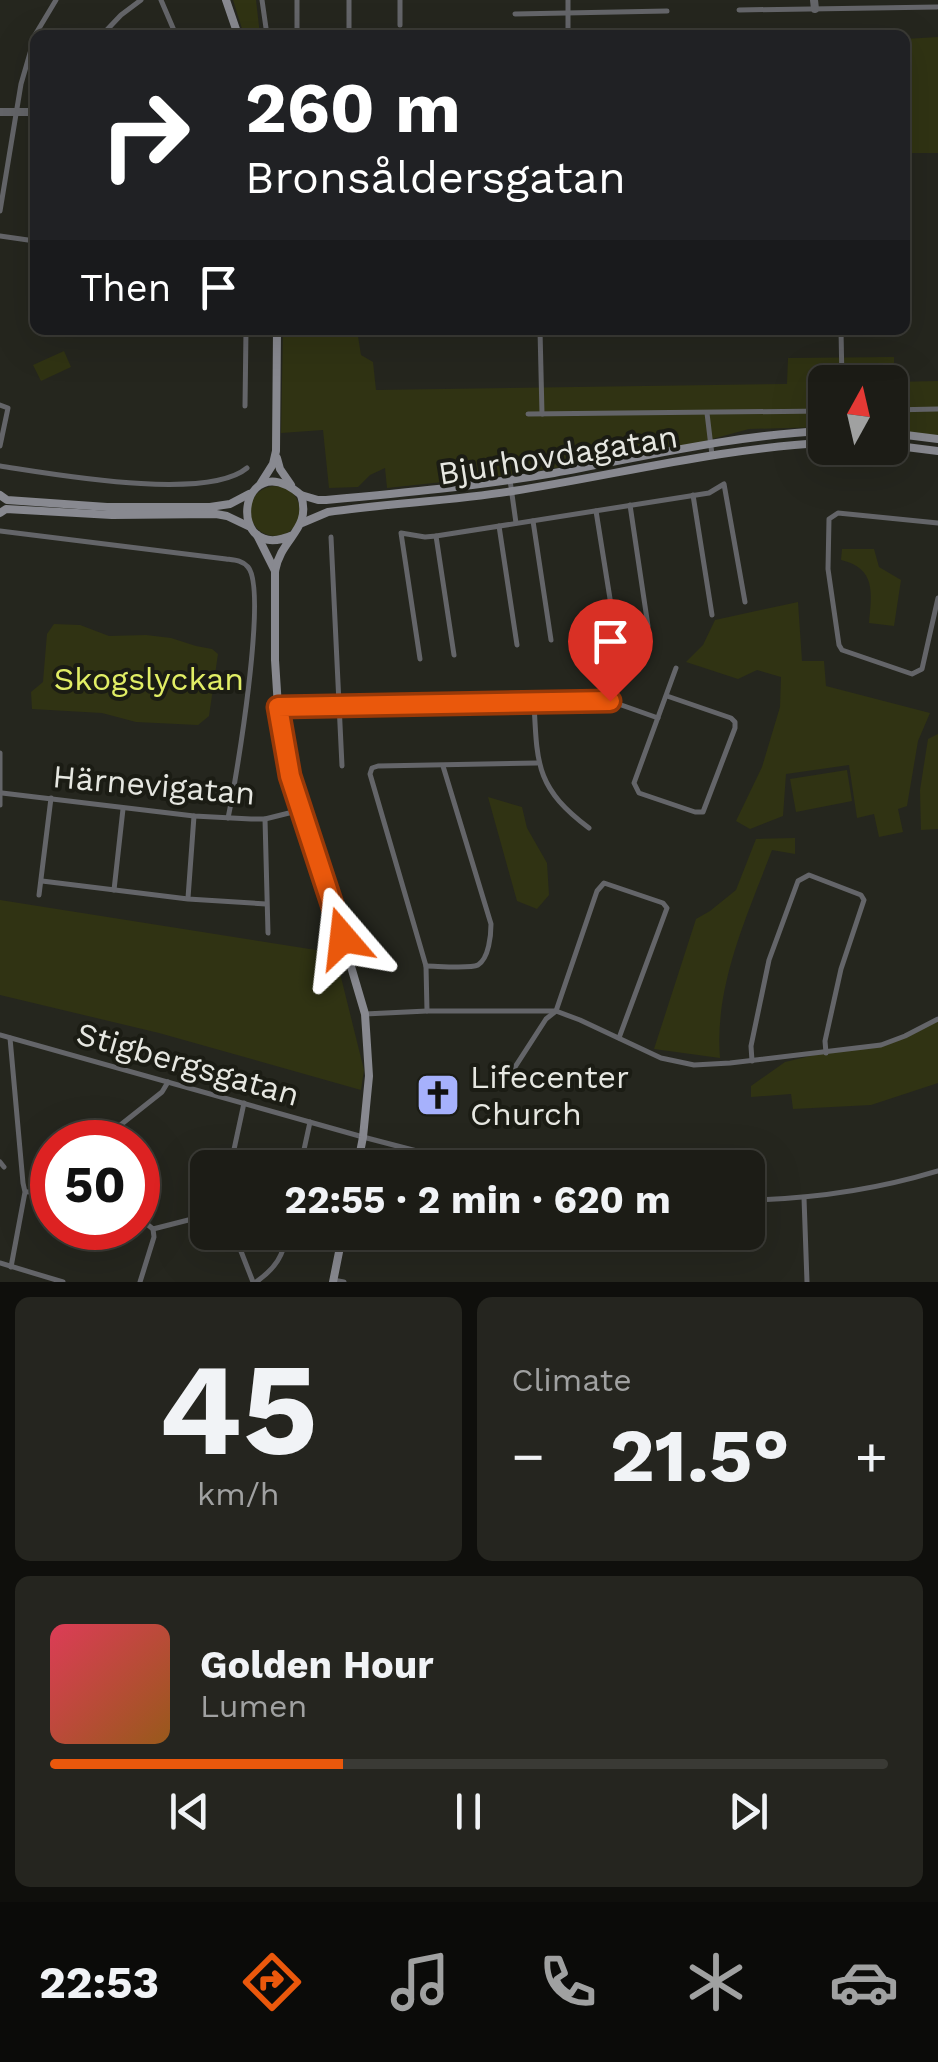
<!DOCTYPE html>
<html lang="en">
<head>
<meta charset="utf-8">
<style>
  body { margin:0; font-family:"Work Sans",sans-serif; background:#25251f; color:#f1f3f6; height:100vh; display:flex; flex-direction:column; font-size:38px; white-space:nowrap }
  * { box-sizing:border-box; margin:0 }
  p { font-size:32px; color:#a0a1a1 }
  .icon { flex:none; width:55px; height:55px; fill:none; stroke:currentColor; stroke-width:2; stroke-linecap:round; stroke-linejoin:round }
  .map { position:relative; height:1282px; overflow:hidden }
  .panel { display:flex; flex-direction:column; gap:15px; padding:15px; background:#0f0f0c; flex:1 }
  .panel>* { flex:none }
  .top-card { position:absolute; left:30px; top:30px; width:880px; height:305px; border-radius:15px; box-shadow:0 10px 40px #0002,0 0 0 2px #3a3a35; background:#202124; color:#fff; overflow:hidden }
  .needle { width:65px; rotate:8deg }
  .fabs { position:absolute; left:808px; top:365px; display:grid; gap:20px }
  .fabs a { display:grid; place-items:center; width:100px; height:100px; border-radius:15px; background:#1c1c16; box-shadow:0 10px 40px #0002,0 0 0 2px #3a3a35; font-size:50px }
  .speed { position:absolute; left:30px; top:1120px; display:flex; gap:20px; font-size:50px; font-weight:700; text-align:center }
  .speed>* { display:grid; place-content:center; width:130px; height:130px; border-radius:50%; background:#1c1c16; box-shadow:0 10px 40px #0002,0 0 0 2px #3a3a35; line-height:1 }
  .speed .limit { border:15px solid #d22; background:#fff; color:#111 }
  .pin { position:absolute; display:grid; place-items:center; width:85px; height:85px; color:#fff; margin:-102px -42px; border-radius:50% 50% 50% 0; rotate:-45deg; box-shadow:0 0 10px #0007 }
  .pin .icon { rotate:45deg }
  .me { position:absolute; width:110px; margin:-55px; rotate:343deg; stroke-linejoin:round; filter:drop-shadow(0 0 8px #0008) }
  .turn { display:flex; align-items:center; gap:35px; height:210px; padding:0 50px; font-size:45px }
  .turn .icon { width:130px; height:130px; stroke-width:2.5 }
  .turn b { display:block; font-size:70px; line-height:85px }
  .then { display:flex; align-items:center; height:95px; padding:0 50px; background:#0003; gap:20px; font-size:38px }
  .big { font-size:75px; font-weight:700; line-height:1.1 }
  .panel .tile { flex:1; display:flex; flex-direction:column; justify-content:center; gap:15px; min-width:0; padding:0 35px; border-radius:15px; background:#25251f }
  .panel .dial { align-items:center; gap:0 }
  .dial b { font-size:130px; line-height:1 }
  .song { display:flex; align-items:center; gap:30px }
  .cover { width:120px; height:120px; border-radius:15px; background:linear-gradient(135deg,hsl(350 70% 55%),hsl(30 70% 35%)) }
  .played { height:10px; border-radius:5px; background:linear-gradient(90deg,#ea580c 35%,#3a3a35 35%) }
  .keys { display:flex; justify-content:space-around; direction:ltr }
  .heat { display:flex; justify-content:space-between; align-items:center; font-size:55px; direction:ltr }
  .panel .tiles { flex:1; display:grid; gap:15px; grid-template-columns:1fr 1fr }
  .tile:last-child { grid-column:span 2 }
  .trip { position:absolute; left:190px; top:1150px; width:575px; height:100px; border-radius:15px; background:#1c1c16; box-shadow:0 10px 40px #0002,0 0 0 2px #3a3a35; font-weight:700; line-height:100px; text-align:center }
  .menu { display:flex; height:160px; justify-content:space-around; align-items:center; background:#0b0b09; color:#a0a1a1 }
  .menu .icon { width:70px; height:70px }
  .menu .on { color:#ea580c }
  .menu b { font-size:45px; color:#f1f3f6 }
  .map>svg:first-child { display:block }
</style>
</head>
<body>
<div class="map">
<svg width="938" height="1282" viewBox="0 0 938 1282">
  <rect width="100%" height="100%" fill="#25261e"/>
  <g fill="#303313">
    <path d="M 233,0 L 256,0 L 260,35 L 244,35 Z"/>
    <path d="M 938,37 L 938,153 L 905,153 L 905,39 Z"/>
    <path d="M 283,330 L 357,330 L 361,355 L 373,362 L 376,390 L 787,384 L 788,358 L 894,357 L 894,382 L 938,381 L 938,436 L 890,431 L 890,382 L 825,382 L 825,427 L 749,429 L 690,445 L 525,473 L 387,488 L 385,468 L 370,475 L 358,487 L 329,488 L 323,430 L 281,433 Z"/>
    <path d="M 64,351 L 71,367 L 41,381 L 33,365 Z"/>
    <circle cx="275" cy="511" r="25"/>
    <path d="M 842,549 L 874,549 L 879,567 L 901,580 L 894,626 L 869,623 C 872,593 876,568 841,560 Z"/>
    <path d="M 798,602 L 802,661 L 824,661 L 826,686 L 930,713 L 918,741 L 907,806 L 898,809 L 903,832 L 879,837 L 874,814 L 857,818 L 849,765 L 786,774 L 783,816 L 750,829 L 736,821 L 762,767 L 780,707 L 781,677 L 757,670 L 738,679 L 686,662 L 703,645 L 715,620 Z"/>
    <path d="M 54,624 L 80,625 L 109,636 L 146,635 L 171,638 L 196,646 L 212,649 L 218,654 L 209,716 L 198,725 L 136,722 L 102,713 L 32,709 L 31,692 L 43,682 L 47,634 Z"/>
    <path d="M 938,734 L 938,829 L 921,830 L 920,790 L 928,739 Z"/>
    <path d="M 847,770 L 852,801 L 796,812 L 790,779 Z"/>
    <path d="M 488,797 L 522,807 L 527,828 L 547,863 L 549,895 L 537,909 L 517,901 Z"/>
    <path d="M 795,838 L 795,854 L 772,850 C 747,916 714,986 720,1058 L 654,1049 L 696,919 L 710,911 L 736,890 L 756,839 Z"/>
    <path d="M 0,900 L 335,953 L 364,1070 L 361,1090 L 159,1033 L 0,995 Z"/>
    <path d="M 938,1020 L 938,1083 L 871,1105 L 793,1109 L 791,1094 L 751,1097 L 751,1086 L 785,1062 L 823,1053 L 885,1044 Z"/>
  </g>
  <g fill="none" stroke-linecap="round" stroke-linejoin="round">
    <g stroke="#646569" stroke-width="5">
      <path d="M 161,0 L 176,35"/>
      <path d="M 262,0 L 267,35"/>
      <path d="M 297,0 L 297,35"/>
      <path d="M 349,0 L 349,34"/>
      <path d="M 400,0 L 400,25"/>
      <path d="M 568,0 L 568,35"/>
      <path d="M 739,10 L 937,7"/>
      <path d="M 515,14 L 667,11"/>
      <path d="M 35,35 L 56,0"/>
      <path d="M 102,35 L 121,15 L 141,0"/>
      <path d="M 0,211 L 21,84 L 35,36"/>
      <path d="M 0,236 L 35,241"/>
      <path d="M 540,330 L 542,414"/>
      <path d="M 841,330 L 842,382"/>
      <path d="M 0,405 L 8,408 L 0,446"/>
      <path d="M 245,406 L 246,330"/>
      <path d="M 890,410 L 938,409"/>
      <path d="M 707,413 L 712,455"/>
      <path d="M 528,414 L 825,411"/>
      <path d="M 0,466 C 53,474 206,502 247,468"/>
      <path d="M 510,480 L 516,523"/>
      <path d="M 693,495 L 712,615"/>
      <path d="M 630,505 L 648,626"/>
      <path d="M 596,511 L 615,630"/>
      <path d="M 533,521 L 551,640"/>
      <path d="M 938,523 L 838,513 L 829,519 L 828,569 L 839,645 L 842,650 L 912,674 L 922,669 L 938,598"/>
      <path d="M 499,526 L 517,645"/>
      <path d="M 0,531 L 226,559 C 234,560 242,560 248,567 C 268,590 236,781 228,818"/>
      <path d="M 436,536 L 454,655"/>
      <path d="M 331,537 L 342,766"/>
      <path d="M 420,659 L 401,533 L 425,537 L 436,536 L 709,493 L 724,484 L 745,602"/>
      <path d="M 667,696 L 731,718 L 735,722 L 735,728 L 703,812 L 695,812 L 639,793 L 634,783 L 676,668"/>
      <path d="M 534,702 C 537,765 536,788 589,828"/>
      <path d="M 277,707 L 610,701 L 658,718"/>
      <path d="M 0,753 L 0,805"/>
      <path d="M 2,793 L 194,816 L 251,819 L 265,819 L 301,810"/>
      <path d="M 265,819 L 268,933"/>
      <path d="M 42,881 L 188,899 L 266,904"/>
      <path d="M 114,890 L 123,809"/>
      <path d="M 39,895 L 51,798"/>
      <path d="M 188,898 L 194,816"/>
      <path d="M 426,966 C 437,966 470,969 478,965 C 489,958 491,935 491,924 L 443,766"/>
      <path d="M 427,1011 L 426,966 L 370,774 L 372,768 L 378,766 L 537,763"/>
      <path d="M 365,1014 L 427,1011 L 556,1011 L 580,1020 L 661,1058 L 694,1065 L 730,1063 L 881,1045 L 905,1036 L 938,1019"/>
      <path d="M 0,1035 L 363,1137 L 482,1168"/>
      <path d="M 10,1038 L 23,1183 L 25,1192 L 11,1267"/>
      <path d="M 752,1061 L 751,1046 L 769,960 L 798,881 L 809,875 L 861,895 L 864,900 L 841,969 L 825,1041 L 826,1053"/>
      <path d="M 504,1084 L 546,1019 L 556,1011 L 597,891 L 604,883 L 663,903 L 667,908 L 619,1038"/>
      <path d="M 99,1142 L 162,1092 L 168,1082"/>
      <path d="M 0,1162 L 4,1167"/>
      <path d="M 230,1168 L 244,1103"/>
      <path d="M 300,1168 L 310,1122"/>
      <path d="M 45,1191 L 52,1184"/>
      <path d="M 26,1192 L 45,1191 L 52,1194"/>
      <path d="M 804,1198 L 807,1282"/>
      <path d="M 748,1200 C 813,1199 875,1190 938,1171"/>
      <path d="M 138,1211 L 142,1220 L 153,1229"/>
      <path d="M 153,1229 L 208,1215"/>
      <path d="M 231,1232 L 237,1241 L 253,1282"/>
      <path d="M 0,1263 L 63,1282"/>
      <path d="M 333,1280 L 344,1282"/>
      <path d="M 140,1282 L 154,1237 L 153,1229"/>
      <path d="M 256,1282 C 276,1268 283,1256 288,1232"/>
    </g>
    <g stroke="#646569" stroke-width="8">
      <path d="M 814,0 L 815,9"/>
      <path d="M 0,112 L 35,112"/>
    </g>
    <g stroke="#888990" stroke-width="8">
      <path d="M 226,0 L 238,35"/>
      <path d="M 890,433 L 938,439"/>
      <path d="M 890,445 L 938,451"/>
      <path d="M 277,458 L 280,469 L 291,485"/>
      <path d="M 261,483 L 273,464 L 276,451 L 277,330"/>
      <path d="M 0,495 L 7,500 L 107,507 L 210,507 L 230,504 L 249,494"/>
      <path d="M 301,495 L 318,500 L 326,500 C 402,493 478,486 554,473 C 643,457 734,435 825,431"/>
      <path d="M 0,513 L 6,509 L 112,515 L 216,514 L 227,516 L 248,526"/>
      <path d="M 302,523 L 328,512 C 390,503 451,501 513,491 C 616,475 720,448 825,443"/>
      <path d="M 257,535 L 275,571"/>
      <path d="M 293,535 C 224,566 238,442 301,495 C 312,530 281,537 275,571 L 275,660 L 279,723 L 290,775 L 324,875 L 365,1014 L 369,1076 L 363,1137 L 357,1168"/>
      <path d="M 333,1282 L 343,1232"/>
    </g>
  </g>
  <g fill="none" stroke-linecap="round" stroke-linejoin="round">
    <defs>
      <path id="route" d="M 343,938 L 290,776 L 278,707 L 610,701"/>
    </defs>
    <use href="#route" stroke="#983908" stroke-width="25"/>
    <use href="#route" stroke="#ea580c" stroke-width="18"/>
  </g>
  <defs>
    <symbol id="church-square" viewBox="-11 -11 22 22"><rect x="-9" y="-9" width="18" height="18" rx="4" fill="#a6b1fc" stroke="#1b1c14"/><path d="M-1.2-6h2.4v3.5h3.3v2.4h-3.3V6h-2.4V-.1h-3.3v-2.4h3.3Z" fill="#111"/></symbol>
  </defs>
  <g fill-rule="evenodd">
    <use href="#church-square" x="413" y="1070" width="50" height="50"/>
  </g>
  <g text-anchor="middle" stroke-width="8" stroke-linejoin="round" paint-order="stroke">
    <g font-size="32" fill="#e6e7e1" stroke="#1b1c14">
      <text transform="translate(558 455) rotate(-9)" y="11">Bjurhovdagatan</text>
      <text transform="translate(154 785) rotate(5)" y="11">Härnevigatan</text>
      <text transform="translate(188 1064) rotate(16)" y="11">Stigbergsgatan</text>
    </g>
    <g font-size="32" fill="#e1ee65" stroke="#1b1c14">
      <text x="149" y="690">Skogslyckan</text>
    </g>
    <g font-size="32" fill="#e6e7e1" stroke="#1b1c14" text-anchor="start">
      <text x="470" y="1088">Lifecenter<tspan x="470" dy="37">Church</tspan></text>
    </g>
  </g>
</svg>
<div class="fabs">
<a><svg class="needle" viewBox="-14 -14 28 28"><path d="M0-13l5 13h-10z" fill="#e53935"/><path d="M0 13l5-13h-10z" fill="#a0a1a1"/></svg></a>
</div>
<div class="speed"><div class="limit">50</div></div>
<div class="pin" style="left:610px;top:701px;background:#d93025"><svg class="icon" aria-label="arrive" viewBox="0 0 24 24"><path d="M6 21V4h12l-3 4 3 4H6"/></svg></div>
<svg class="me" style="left:343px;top:938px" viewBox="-20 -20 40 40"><path d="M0-17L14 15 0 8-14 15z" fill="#ea580c" stroke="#fff" stroke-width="4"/></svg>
<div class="trip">22:55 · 2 min · 620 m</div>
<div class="top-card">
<div class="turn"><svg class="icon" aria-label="right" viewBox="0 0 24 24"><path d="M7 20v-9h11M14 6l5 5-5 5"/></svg><div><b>260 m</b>Bronsåldersgatan</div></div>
<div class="then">Then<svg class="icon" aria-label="arrive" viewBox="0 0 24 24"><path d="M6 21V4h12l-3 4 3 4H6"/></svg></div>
</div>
</div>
<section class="panel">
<div class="tiles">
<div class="tile dial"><b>45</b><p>km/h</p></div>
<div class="tile"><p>Climate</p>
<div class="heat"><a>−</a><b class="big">21.5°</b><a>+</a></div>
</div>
<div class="tile">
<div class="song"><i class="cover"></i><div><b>Golden Hour</b><p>Lumen</p></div></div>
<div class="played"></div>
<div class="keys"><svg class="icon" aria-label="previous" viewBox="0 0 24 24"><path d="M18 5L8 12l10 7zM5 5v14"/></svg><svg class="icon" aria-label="pause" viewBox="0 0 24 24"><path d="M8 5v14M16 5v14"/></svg><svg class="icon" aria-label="next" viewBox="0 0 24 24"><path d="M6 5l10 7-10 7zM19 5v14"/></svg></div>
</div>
</div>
</section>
<nav class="menu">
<b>22:53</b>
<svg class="icon on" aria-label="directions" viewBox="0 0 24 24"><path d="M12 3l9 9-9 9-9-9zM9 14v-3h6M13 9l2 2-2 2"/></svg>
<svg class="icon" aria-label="music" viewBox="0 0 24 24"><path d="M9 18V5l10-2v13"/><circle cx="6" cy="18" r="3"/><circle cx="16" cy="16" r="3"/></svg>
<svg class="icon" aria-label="phone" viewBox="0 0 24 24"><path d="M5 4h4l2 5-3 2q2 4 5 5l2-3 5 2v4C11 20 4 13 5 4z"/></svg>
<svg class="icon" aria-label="climate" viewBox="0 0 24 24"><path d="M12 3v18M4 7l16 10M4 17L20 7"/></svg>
<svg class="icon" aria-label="car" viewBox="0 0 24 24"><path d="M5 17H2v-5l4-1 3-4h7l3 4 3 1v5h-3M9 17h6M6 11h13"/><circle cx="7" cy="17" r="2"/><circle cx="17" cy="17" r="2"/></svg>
</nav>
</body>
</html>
